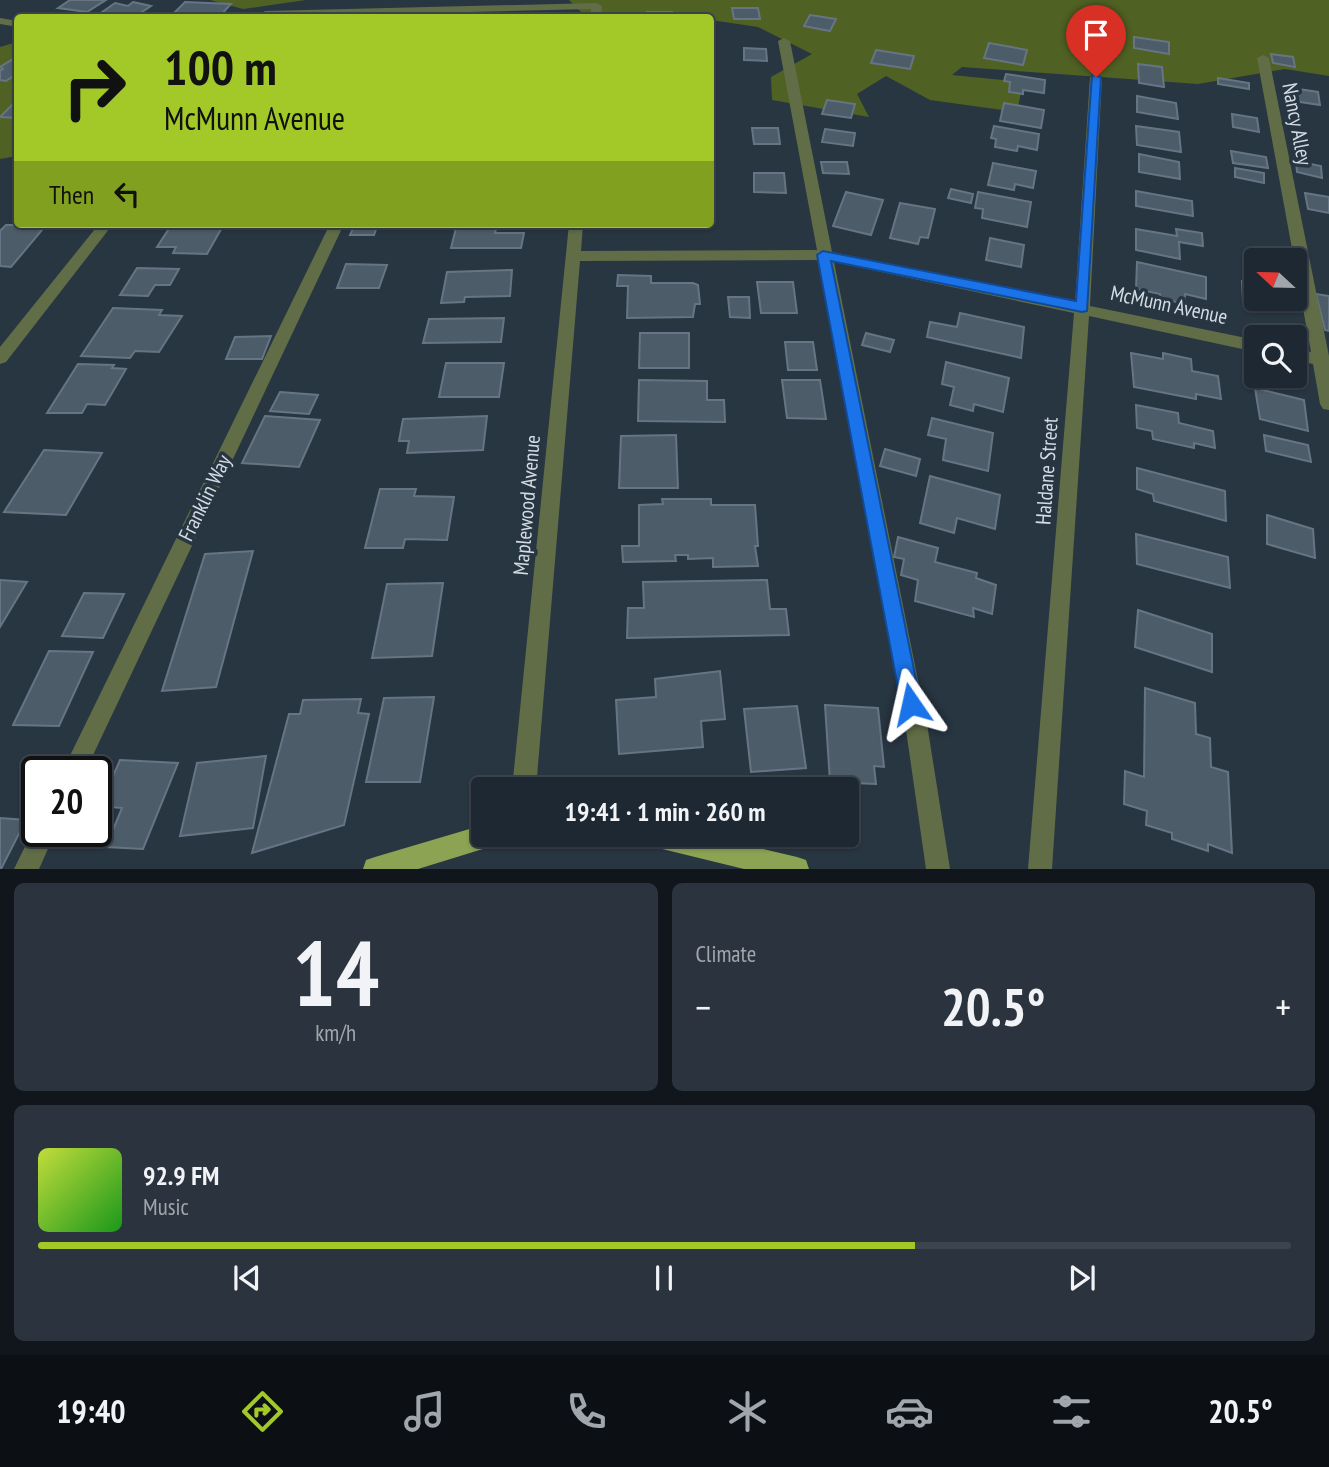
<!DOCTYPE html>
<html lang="en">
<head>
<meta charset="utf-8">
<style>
  body { margin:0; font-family:"PT Sans Narrow",sans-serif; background:#2b343e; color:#f1f3f6; height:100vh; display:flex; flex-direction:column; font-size:26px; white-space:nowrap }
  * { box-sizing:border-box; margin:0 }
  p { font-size:23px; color:#a1a6ac }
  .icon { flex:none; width:38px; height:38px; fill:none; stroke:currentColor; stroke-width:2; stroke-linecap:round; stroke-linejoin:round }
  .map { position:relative; height:869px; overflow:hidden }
  .details { display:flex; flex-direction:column; gap:14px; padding:14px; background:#10161c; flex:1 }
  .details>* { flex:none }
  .hud { position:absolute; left:14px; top:14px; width:700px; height:214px; border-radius:7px; box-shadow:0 2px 5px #0004,0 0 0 2px #3c444d; background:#a2c928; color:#111; overflow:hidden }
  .needle { width:46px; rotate:292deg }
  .buttons { position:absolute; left:1244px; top:248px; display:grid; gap:14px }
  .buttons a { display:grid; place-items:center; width:63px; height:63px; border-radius:7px; background:#1e2832; box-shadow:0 2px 5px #0004,0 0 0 2px #3c444d; font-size:35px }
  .speed { position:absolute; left:21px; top:756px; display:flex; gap:14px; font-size:35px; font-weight:700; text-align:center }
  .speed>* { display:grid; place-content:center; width:91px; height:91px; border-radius:50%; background:#1e2832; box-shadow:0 2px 5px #0004,0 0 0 2px #3c444d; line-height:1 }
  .speed .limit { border:4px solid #111; border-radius:10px; background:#fff; color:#111 }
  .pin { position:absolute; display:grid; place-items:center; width:60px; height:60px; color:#fff; margin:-72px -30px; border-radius:50% 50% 50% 0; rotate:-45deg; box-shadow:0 0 7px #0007 }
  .pin .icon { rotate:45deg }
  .me { position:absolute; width:77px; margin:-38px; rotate:349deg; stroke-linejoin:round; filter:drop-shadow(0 0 5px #0008) }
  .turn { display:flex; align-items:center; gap:24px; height:147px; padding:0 35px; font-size:32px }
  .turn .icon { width:91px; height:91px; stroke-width:2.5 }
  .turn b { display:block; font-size:49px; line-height:60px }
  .then { display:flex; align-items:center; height:66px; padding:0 35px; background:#0003; gap:14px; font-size:26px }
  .big { font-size:52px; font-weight:700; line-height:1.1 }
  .details .card { flex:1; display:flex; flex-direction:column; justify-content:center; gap:10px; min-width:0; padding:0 24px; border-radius:10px; background:#2b343e }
  .details .dial { align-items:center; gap:0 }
  .dial b { font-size:91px; line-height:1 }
  .song { display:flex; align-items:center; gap:21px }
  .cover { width:84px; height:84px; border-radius:10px; background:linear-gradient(135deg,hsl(70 70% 55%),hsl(120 70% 35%)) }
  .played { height:7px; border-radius:4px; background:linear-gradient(90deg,#a2c928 70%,#3c444d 70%) }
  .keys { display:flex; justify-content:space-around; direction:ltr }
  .heat { display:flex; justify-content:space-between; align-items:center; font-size:38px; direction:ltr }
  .details .tiles { flex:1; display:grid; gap:14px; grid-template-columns:1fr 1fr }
  .card:last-child { grid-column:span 2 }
  .trip { position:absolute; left:471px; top:777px; width:388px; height:70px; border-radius:7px; background:#1e2832; box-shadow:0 2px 5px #0004,0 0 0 2px #3c444d; font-weight:700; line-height:70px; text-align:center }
  .dock { display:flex; height:112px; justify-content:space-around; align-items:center; background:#0c1014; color:#a1a6ac }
  .dock .icon { width:49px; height:49px }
  .dock .on { color:#a2c928 }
  .dock b { font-size:32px; color:#f1f3f6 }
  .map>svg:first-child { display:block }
</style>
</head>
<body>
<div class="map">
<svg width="1329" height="869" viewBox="0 0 1329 869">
  <rect width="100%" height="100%" fill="#283642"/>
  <g fill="#506124">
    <path d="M 210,0 L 306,0 L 243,9 Z"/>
    <path d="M 569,0 L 1329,0 L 1329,76 L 1285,69 L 1198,84 L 962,67 L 952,75 L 1023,82 L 1017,112 L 930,100 L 886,76 L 857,94 L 869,117 L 772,100 L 771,77 L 812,54 L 758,27 L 711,20 L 710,18 L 586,17 Z"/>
    <path d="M 17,42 L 17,156 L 0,159 L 0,47 Z"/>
  </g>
  <g fill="#4d5c69" stroke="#667583" stroke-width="2">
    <path d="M 70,0 L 106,0 L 87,12 L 58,8 Z"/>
    <path d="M 133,2 L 151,6 L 133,18 L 98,15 L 115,3 L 128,6 Z"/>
    <path d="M 185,2 L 231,4 L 221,15 L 174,13 Z"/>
    <path d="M 732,8 L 758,8 L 760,19 L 734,19 Z"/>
    <rect x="647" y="12" width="25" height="6"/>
    <path d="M 810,15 L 836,19 L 830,31 L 804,26 Z"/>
    <path d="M 1134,37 L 1169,42 L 1169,54 L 1134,48 Z"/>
    <path d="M 989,43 L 1027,50 L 1023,65 L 984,58 Z"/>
    <path d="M 744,48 L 766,49 L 767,61 L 744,60 Z"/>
    <path d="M 876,50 L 914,56 L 910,69 L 871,63 Z"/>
    <path d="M 1271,54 L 1293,57 L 1295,67 L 1273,63 Z"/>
    <path d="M 18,56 L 18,73 L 6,81 L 0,80 L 0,71 L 3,69 L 0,67 Z"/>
    <path d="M 1138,64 L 1162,67 L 1164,87 L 1139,83 Z"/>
    <path d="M 1006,74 L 1045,80 L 1044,93 L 1023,90 L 1023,94 L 1009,92 L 1010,82 L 1004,81 Z"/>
    <path d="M 1218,78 L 1249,83 L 1249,89 L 1218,84 Z"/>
    <path d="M 1285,87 L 1318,92 L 1320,105 L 1287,100 Z"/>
    <path d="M 1137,96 L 1176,103 L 1178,119 L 1137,112 Z"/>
    <path d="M 827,100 L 855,104 L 851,118 L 822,114 Z"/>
    <path d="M 1004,103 L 1044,110 L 1041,128 L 1000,121 Z"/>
    <path d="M 12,105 L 18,106 L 18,118 L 0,117 Z"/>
    <path d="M 1232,114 L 1257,118 L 1259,132 L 1233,127 Z"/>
    <path d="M 994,126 L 1039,134 L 1037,150 L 1018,146 L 1017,151 L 995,147 L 996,139 L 991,138 Z"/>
    <path d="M 1136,126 L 1179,132 L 1181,152 L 1137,145 Z"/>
    <path d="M 752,128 L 778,128 L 780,144 L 754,144 Z"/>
    <path d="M 825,129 L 855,133 L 853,146 L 822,142 Z"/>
    <path d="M 1231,151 L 1266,157 L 1268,168 L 1233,163 Z"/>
    <path d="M 1139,154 L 1179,162 L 1180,179 L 1139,172 Z"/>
    <path d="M 1296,161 L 1321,166 L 1322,178 L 1297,172 Z"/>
    <path d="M 821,162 L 847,162 L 849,174 L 823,173 Z"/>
    <path d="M 993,163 L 1036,171 L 1033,188 L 1015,184 L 1014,190 L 988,185 Z"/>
    <path d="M 1235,168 L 1264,173 L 1264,183 L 1235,177 Z"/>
    <path d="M 754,173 L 784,173 L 786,193 L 754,192 Z"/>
    <path d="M 951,189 L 973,194 L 971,203 L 948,198 Z"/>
    <path d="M 1136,191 L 1192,201 L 1193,216 L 1136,206 Z"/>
    <path d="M 846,192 L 883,200 L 871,235 L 833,226 Z"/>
    <path d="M 978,192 L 1031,202 L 1027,227 L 982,218 L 983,209 L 975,208 Z"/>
    <path d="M 1305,193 L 1329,197 L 1329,213 L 1308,209 Z"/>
    <path d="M 900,203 L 935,209 L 928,238 L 920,237 L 918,244 L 890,238 Z"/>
    <path d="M 18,222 L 18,224 L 47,224 L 11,267 L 0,266 L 0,231 L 6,225 L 15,225 Z"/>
    <path d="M 172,224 L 224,224 L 207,254 L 173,253 L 176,247 L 157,247 Z"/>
    <path d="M 355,224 L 378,224 L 374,235 L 350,235 Z"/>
    <path d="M 456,228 L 496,229 L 495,233 L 524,233 L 521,248 L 451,248 Z"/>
    <path d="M 1136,229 L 1177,236 L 1176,229 L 1202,233 L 1203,246 L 1179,242 L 1180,259 L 1136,250 Z"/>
    <path d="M 990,238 L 1024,245 L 1021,267 L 986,260 Z"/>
    <path d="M 1137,262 L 1206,277 L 1206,299 L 1185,294 L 1184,304 L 1160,298 L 1160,294 L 1136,289 Z"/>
    <path d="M 346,264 L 387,265 L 379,288 L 337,288 Z"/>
    <path d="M 137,268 L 179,269 L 170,285 L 155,285 L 148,296 L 120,295 Z"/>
    <path d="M 512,270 L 510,296 L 465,297 L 464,302 L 441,303 L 447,272 Z"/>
    <path d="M 618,275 L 651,276 L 651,283 L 693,283 L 698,285 L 700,304 L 695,304 L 693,317 L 627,318 L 628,286 L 617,286 Z"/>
    <path d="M 1242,281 L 1256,284 L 1256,299 L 1276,299 L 1277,308 L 1243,301 Z"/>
    <path d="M 757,282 L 793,282 L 797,313 L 761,313 Z"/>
    <path d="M 1316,294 L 1329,296 L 1329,331 L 1325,330 Z"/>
    <path d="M 728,297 L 749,297 L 750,318 L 730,317 Z"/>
    <path d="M 113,308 L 162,310 L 159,315 L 182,316 L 159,352 L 135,351 L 130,358 L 81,356 Z"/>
    <path d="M 960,313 L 1024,327 L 1021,358 L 927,337 L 930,322 L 957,327 Z"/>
    <path d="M 504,318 L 501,342 L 423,343 L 429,319 Z"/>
    <path d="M 640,333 L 689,333 L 689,368 L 639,368 Z"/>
    <path d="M 866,333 L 894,340 L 890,352 L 862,345 Z"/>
    <path d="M 271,336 L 262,359 L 226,359 L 235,337 Z"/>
    <path d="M 785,342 L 813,342 L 817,370 L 788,370 Z"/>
    <path d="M 1131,353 L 1163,359 L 1163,353 L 1191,359 L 1192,371 L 1218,376 L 1221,399 L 1196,394 L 1196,399 L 1134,387 Z"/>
    <path d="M 946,362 L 1009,378 L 1003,412 L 974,404 L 973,411 L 950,405 L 954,387 L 942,384 Z"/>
    <path d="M 446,363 L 504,363 L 499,397 L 439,397 Z"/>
    <path d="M 78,364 L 114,365 L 112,368 L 126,369 L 105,405 L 87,404 L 82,413 L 47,413 Z"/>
    <path d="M 639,380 L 707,381 L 707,400 L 724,400 L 725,422 L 638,421 Z"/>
    <path d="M 782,380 L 820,380 L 826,419 L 787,418 Z"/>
    <path d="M 1255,388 L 1304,400 L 1308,431 L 1260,419 Z"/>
    <path d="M 280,392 L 318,395 L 309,414 L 270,411 Z"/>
    <path d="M 1136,405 L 1178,413 L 1179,423 L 1213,431 L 1215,448 L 1194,443 L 1194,448 L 1153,439 L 1152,431 L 1137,428 Z"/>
    <path d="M 265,416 L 320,420 L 299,467 L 242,463 Z"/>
    <path d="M 487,416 L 483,450 L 407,453 L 409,441 L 399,441 L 403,419 Z"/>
    <path d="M 932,418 L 993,433 L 988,471 L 943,460 L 946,439 L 928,435 Z"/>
    <path d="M 676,435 L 678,488 L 619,488 L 621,436 Z"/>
    <path d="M 1264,435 L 1308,445 L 1311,462 L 1266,451 Z"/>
    <path d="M 885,449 L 920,459 L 916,476 L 880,466 Z"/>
    <path d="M 44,450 L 102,453 L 66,515 L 4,512 Z"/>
    <path d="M 1137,468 L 1225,491 L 1226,521 L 1154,501 L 1153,494 L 1137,489 Z"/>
    <path d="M 930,476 L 1000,495 L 995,529 L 957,518 L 954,533 L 920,523 Z"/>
    <path d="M 380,489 L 416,489 L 414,496 L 454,497 L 447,540 L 405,539 L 403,548 L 365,548 Z"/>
    <path d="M 662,499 L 711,499 L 711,505 L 755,505 L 758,546 L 755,546 L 758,566 L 713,567 L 713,558 L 688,559 L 688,555 L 675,555 L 676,561 L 623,562 L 622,546 L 639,546 L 639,505 L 663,504 Z"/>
    <path d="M 1267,515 L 1313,529 L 1315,558 L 1267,544 Z"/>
    <path d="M 1136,534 L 1228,557 L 1230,588 L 1137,564 Z"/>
    <path d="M 898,537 L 938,548 L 935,562 L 977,573 L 976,578 L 996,585 L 992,614 L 973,608 L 974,617 L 915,601 L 918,580 L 901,575 L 904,559 L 894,557 Z"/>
    <path d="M 253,551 L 216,687 L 162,691 L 205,554 Z"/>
    <path d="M 0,580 L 27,582 L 0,627 Z"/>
    <path d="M 767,580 L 770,609 L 786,609 L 789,635 L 627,638 L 628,608 L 644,608 L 643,582 Z"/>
    <path d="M 443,583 L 432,656 L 372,658 L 387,584 Z"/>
    <path d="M 84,593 L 124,594 L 103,638 L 62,636 Z"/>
    <path d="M 1138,610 L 1212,634 L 1212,672 L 1135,647 Z"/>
    <path d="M 49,651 L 93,652 L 59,726 L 13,725 Z"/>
    <path d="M 720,671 L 725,719 L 701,721 L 703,747 L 619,754 L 616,700 L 656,697 L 655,679 Z"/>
    <path d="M 1145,688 L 1195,703 L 1196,734 L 1210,738 L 1211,767 L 1228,772 L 1232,853 L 1208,844 L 1208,851 L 1172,839 L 1172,833 L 1146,825 L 1147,811 L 1124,804 L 1125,771 L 1144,777 Z"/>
    <path d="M 434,697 L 420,782 L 366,782 L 384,698 Z"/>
    <path d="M 361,699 L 358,713 L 369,714 L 344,825 L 252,853 L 289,714 L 300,714 L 303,700 Z"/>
    <path d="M 825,705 L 878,708 L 884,767 L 874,766 L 876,784 L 830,782 Z"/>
    <path d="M 797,706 L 806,768 L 751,772 L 744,709 Z"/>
    <path d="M 266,756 L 253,828 L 180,836 L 197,763 Z"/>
    <path d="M 120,760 L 178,763 L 143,849 L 106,847 L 122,808 L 100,806 Z"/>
    <path d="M 0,818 L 26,820 L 1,869 L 0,869 Z"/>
  </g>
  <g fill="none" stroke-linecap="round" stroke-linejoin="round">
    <g fill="#616d47" fill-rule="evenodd">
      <path d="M 597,3 L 602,6 L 601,18 L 591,18 L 591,9 L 265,17 L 260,14 L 265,11 Z"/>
      <path d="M 0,18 L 18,21 L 18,27 L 0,24 Z"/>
      <path d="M 784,38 L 790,41 L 832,252 L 1075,303 L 1090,77 L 1096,74 L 1102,77 L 1090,306 L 1256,340 L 1256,352 L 1089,316 L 1052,869 L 1028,869 L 1074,313 L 834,262 L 928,730 L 950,869 L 926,869 L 906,730 L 819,260 L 580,261 L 536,789 L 512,789 L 569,224 L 583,224 L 581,251 L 817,250 L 778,41 Z"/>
      <path d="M 1263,55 L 1269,58 L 1329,356 L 1329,410 L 1323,409 L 1320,404 L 1313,364 L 1295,360 L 1295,348 L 1311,352 L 1257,58 Z"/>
      <path d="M 99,224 L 113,224 L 6,362 L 0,364 L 0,347 Z"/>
      <path d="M 330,224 L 344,224 L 85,772 L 62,772 Z"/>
      <path d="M 37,822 L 37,831 L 56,831 L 39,869 L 14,869 Z"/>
    </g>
    <g fill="#8ba353" fill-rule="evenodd">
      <path d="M 483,825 L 483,835 L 502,835 L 499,844 L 418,869 L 363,869 L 366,860 L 375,857 Z"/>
      <path d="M 642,835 L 704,835 L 797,857 L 806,860 L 809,869 L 744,869 L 654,847 L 645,844 Z"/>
    </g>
  </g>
  <path fill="#1a73e8" stroke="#114b97" stroke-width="2" d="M 1092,75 L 1101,77 L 1087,311 L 1082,312 L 831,261 L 921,704 L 918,710 L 911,713 L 904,710 L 901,704 L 817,255 L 823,251 L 1076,301 Z"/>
  <g text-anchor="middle" stroke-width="7" stroke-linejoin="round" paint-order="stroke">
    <g font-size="21" fill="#d3dce4" stroke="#283642">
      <text transform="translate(1297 124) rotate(79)" y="7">Nancy Alley</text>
      <text transform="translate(1169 305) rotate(12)" y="7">McMunn Avenue</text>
      <text transform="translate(1047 471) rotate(-86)" y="7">Haldane Street</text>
      <text transform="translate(205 498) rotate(-64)" y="7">Franklin Way</text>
      <text transform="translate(527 505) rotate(-85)" y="7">Maplewood Avenue</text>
    </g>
  </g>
</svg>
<div class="buttons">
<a><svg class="needle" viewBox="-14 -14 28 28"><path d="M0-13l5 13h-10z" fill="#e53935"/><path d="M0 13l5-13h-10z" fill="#a1a6ac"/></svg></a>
<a><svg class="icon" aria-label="search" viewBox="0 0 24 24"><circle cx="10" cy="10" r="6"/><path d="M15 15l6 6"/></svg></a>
</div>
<div class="speed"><div class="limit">20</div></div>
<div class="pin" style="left:1096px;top:77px;background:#d93025"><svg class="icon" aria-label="arrive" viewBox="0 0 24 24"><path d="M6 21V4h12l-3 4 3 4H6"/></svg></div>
<svg class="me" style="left:911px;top:704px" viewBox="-20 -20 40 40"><path d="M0-17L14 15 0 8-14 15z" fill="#1a73e8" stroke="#fff" stroke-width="4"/></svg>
<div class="trip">19:41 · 1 min · 260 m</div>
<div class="hud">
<div class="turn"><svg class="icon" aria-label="right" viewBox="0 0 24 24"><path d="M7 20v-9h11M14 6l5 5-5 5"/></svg><div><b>100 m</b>McMunn Avenue</div></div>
<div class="then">Then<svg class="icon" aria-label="left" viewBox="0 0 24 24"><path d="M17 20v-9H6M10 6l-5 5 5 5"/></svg></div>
</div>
</div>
<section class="details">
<div class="tiles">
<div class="card dial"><b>14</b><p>km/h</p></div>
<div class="card"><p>Climate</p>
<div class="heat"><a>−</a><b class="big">20.5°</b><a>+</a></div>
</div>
<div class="card">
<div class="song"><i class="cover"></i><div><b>92.9 FM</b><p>Music</p></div></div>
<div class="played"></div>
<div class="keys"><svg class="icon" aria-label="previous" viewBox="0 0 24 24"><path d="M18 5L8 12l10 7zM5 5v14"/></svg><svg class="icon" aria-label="pause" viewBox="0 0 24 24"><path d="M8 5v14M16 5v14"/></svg><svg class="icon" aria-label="next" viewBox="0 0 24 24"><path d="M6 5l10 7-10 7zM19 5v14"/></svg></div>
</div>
</div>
</section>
<nav class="dock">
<b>19:40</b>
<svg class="icon on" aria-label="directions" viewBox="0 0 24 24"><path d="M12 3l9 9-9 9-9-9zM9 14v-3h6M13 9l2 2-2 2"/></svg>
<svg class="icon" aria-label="music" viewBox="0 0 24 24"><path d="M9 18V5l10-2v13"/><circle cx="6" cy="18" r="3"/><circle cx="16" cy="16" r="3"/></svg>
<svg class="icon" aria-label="phone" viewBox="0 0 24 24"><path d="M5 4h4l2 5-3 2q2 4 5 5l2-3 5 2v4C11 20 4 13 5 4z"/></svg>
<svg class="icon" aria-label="climate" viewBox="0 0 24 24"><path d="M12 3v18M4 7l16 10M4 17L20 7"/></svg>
<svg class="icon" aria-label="car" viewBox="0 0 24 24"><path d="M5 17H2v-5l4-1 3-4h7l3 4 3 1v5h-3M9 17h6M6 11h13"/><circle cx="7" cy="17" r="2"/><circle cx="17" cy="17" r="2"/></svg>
<svg class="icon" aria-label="filters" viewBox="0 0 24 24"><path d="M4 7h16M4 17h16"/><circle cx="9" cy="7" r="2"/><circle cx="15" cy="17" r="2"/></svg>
<b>20.5°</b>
</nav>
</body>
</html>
